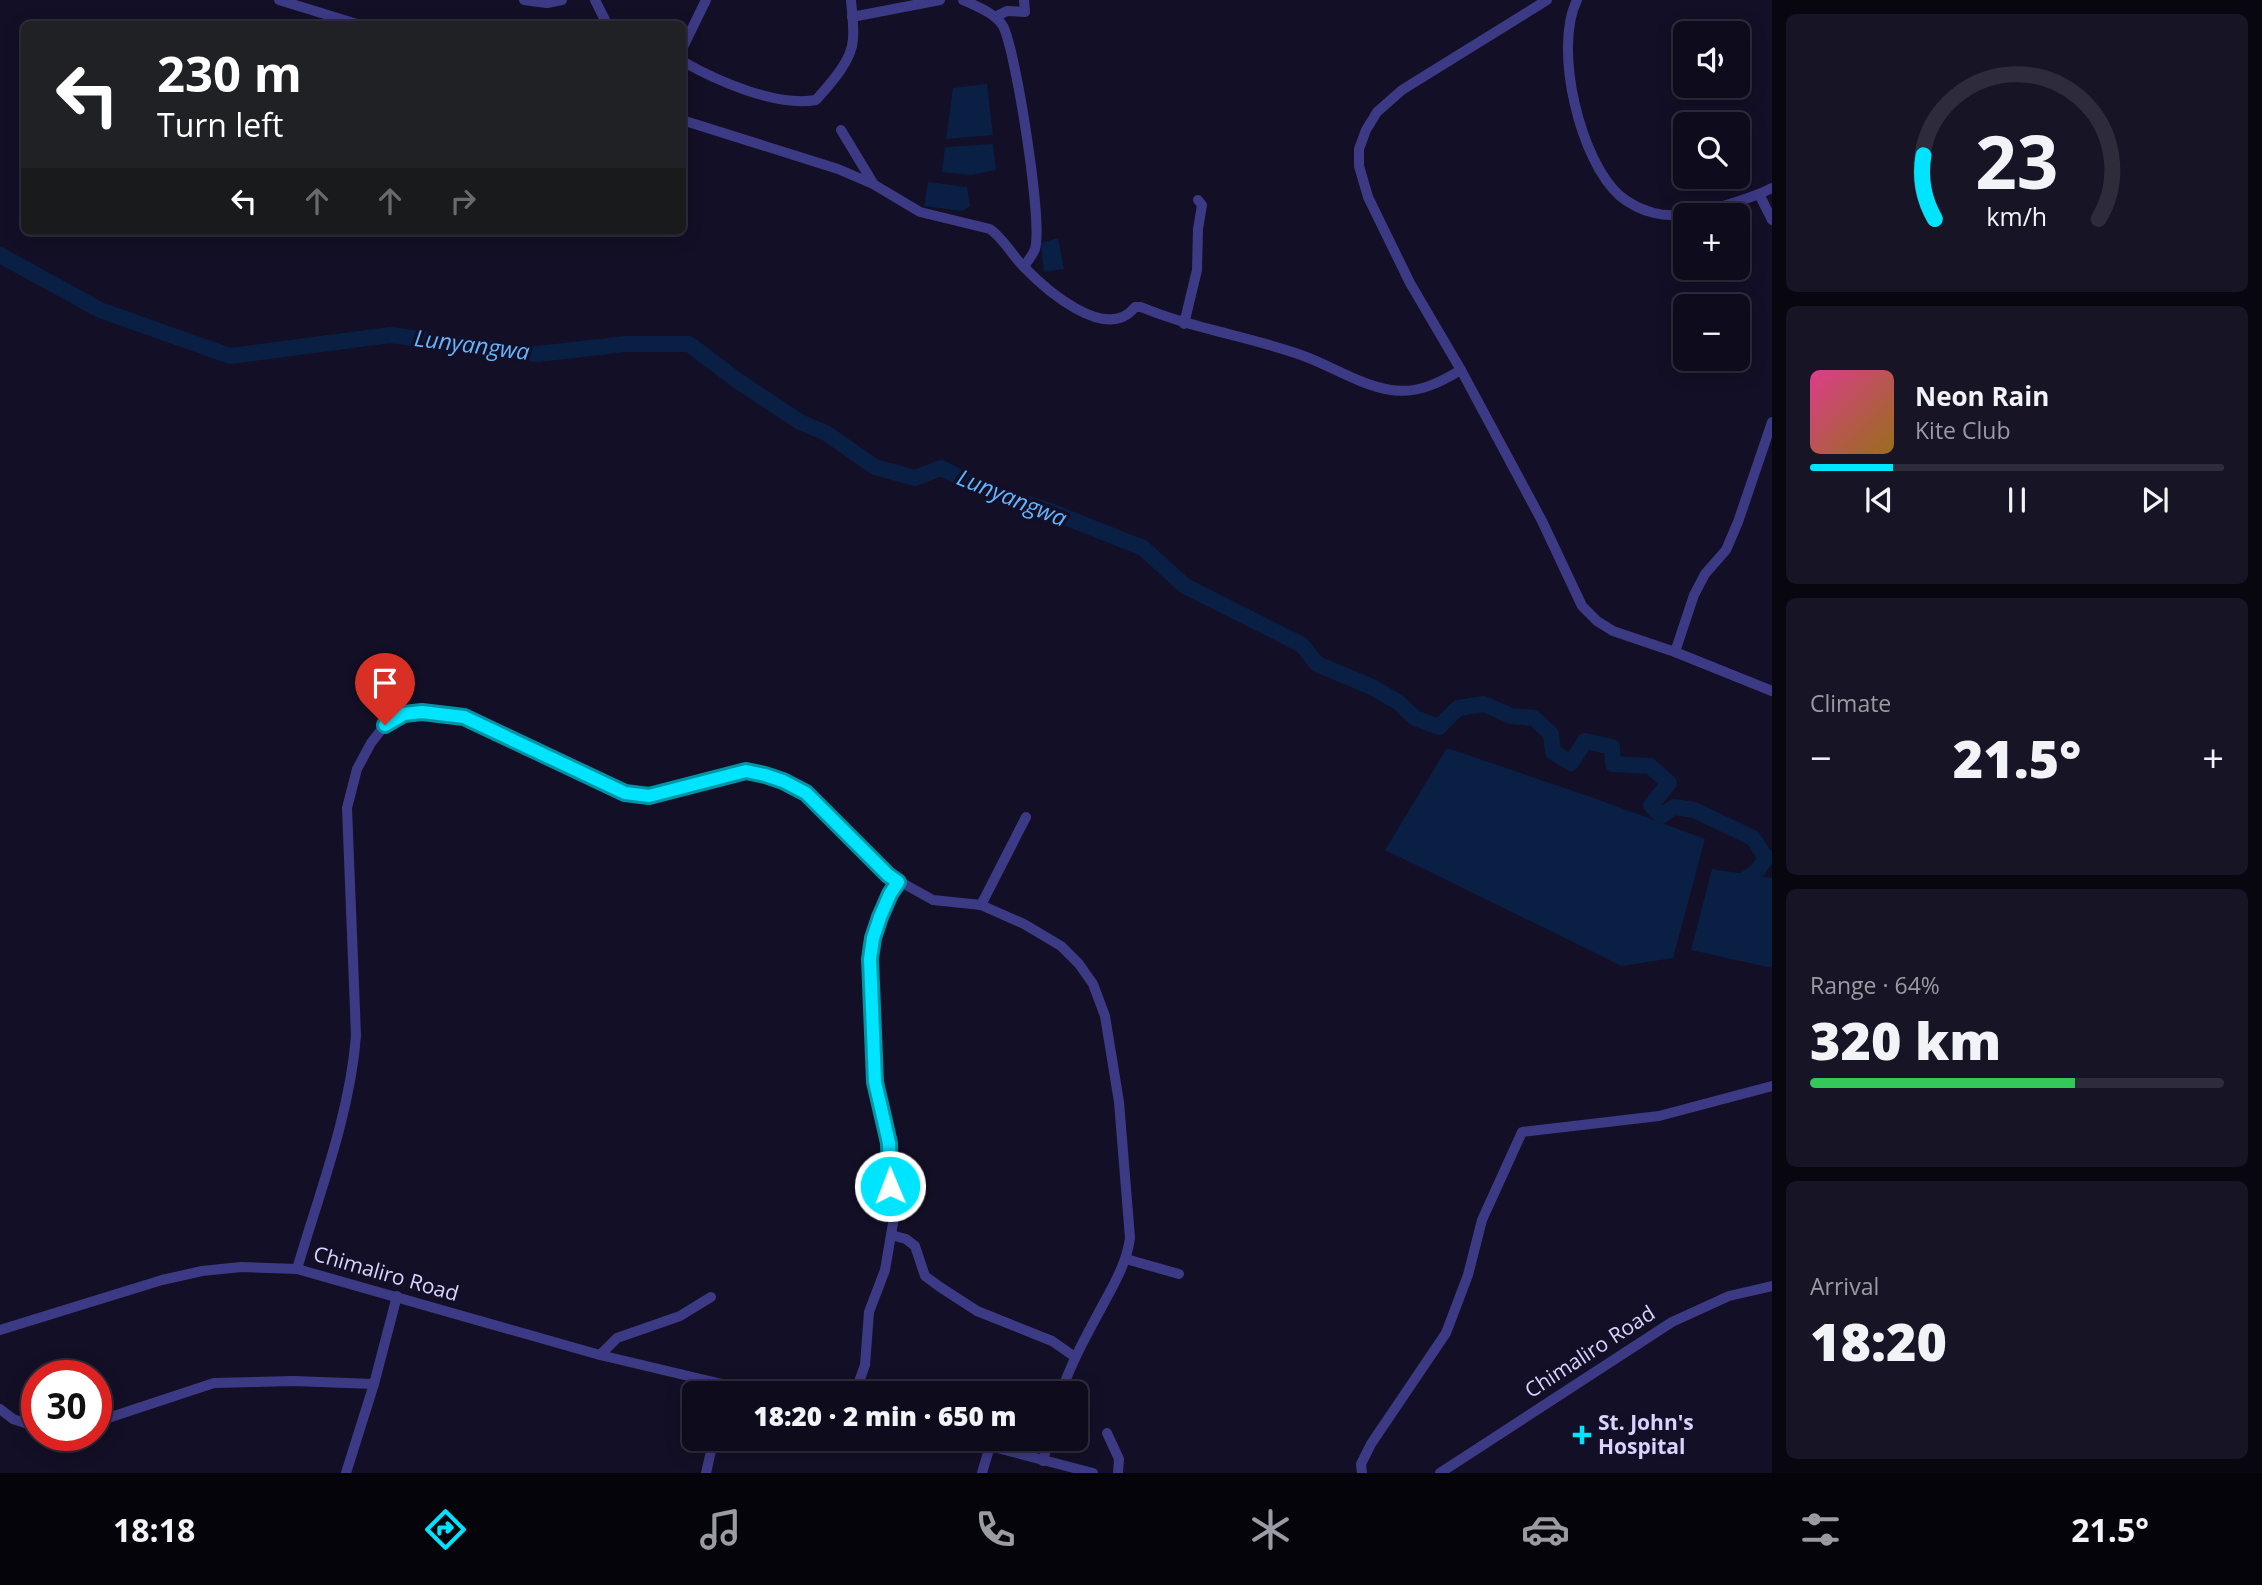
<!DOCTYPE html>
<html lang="en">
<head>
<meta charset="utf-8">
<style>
  body { margin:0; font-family:"Open Sans",sans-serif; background:#171425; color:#f1f3f6; height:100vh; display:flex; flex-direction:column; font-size:26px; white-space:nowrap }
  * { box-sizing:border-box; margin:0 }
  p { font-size:23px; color:#9b9ba3 }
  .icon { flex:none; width:38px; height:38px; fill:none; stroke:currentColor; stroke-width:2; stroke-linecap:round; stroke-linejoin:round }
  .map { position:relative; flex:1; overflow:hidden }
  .side { display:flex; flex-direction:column; gap:14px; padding:14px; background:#08060f; width:490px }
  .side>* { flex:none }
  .banner { position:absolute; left:21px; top:21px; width:665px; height:214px; border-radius:10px; box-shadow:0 4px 18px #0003,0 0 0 2px #2e2b3b; background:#202124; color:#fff; overflow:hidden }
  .controls { position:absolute; left:1673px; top:21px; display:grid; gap:14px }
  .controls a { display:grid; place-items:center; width:77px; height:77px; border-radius:10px; background:#0e0b1c; box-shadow:0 4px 18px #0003,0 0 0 2px #2e2b3b; font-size:35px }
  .speed { position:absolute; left:21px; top:1360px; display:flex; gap:14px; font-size:35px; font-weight:700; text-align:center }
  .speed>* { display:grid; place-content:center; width:91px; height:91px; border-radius:50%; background:#0e0b1c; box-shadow:0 4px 18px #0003,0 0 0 2px #2e2b3b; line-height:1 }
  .speed .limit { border:10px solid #d22; background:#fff; color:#111 }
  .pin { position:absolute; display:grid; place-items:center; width:60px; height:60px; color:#fff; margin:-72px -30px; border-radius:50% 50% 50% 0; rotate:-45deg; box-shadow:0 0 7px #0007 }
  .pin .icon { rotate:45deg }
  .me { position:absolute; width:77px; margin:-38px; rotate:359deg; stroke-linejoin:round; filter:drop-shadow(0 0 5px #0008) }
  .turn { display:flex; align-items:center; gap:24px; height:147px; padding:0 21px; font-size:32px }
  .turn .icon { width:91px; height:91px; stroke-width:2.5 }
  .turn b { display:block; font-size:49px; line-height:60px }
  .lanes { display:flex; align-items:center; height:66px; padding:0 21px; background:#0003; justify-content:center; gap:35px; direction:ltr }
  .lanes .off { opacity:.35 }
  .big { font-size:52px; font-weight:800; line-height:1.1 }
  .side .tile { flex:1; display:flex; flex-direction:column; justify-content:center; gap:10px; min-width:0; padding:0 24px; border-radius:10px; background:#171425 }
  .side .dial { align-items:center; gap:0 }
  .dial svg { height:182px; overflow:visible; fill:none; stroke:#2e2b3b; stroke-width:7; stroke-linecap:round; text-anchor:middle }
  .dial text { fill:#f1f3f6; stroke:none }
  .song { display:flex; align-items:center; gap:21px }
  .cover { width:84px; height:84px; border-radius:10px; background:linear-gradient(135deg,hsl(330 70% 55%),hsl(40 70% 35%)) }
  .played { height:7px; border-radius:4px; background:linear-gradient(90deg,#00e5ff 20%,#2e2b3b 20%) }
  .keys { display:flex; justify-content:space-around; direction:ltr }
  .heat { display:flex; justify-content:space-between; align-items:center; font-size:38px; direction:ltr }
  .charge { height:10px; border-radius:5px; background:linear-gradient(90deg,#34c759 64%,#2e2b3b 0) }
  .trip { position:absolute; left:682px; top:1381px; width:406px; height:70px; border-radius:10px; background:#0e0b1c; box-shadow:0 4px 18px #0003,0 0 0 2px #2e2b3b; font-weight:800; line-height:70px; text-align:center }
  .tabs { display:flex; height:112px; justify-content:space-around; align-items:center; background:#06040b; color:#9b9ba3 }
  .tabs .icon { width:49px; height:49px }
  .tabs .active { color:#00e5ff }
  .tabs b { font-size:32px; color:#f1f3f6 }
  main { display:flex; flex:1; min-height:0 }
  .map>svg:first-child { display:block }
</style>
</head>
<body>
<main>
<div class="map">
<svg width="1772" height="1473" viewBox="0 0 1772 1473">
  <rect width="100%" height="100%" fill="#130f26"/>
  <g fill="#0a1f44">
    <path d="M 987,84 L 993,135 L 946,139 L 953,88 Z"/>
    <path d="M 993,144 L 996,170 L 971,175 L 942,172 L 945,147 Z"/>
    <path d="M 928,182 L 967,187 L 970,206 L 963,211 L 924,206 Z"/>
    <path d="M 1058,238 L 1064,269 L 1044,272 L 1041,243 Z"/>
    <path d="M 1447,748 L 1594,798 L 1705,839 L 1673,958 L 1622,966 L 1385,850 Z"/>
    <path d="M 1712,869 L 1772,878 L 1772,968 L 1691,950 Z"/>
  </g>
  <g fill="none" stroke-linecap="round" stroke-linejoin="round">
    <path stroke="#0a1f44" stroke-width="16" d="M 0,255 L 100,310 L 230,356 L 390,335 L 538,354 L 625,344 L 689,344 L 738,381 L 800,422 L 826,433 L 875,467 L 915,478 L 941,468 L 992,493 L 1050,511 L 1143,548 L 1185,586 L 1302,645 L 1317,664 L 1372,687 L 1398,702 L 1415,718 L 1439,727 L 1458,708 L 1484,704 L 1511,716 L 1534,718 L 1551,734 L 1553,752 L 1571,763 L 1585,741 L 1612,747 L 1613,764 L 1650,766 L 1669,783 L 1651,805 L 1661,816 L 1674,807 L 1694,810 L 1753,838 L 1766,858 L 1757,871 L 1744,880 L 1746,897 L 1757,904 L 1772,889"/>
    <g stroke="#3d3a85" stroke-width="10">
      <path d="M 279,0 L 357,24"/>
      <path d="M 524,0 L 547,3 L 562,0"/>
      <path d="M 595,0 L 607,24"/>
      <path d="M 963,0 C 976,6 995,13 1003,26 C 1016,51 1043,223 1035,249 C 1033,255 1027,261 1024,267"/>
      <path d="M 1547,0 L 1402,90 L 1377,112 L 1366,130 L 1359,149 L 1359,166 L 1368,197 L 1410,283 L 1461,370 L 1542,521 L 1582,606 L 1597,621 L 1613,631 L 1675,652 L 1772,691"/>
      <path d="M 1577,0 C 1553,48 1580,161 1620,196 C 1630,204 1642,210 1654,213 C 1685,221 1729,205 1759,194"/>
      <path d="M 852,17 L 940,0"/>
      <path d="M 995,17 L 1007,11 L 1025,12 L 1024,0"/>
      <path d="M 682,49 L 706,0"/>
      <path d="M 682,61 C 717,81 776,107 816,100 C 830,84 852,61 853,39 C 854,26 852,13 851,0"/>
      <path d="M 682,120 L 838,169 L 873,184 L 920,212 L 990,229 C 1004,239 1011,254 1023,266 C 1044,288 1106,344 1135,307 L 1141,307 C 1194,329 1248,336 1301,355 C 1330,365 1359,385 1391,390 C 1418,394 1439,383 1461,370"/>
      <path d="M 841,130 L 873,183"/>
      <path d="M 1772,188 L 1759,194 L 1772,220"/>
      <path d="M 1184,324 L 1197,270 L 1198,229 L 1202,205 L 1198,200"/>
      <path d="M 1675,652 L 1694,595 L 1705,574 L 1726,550 L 1738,522 L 1772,422"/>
      <path d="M 981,905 L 1026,817"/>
      <path d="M 891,1235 L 906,1239 L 915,1246 L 925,1276 L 940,1287 L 977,1311 L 1052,1341 L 1075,1357"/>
      <path d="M 1126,1259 L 1179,1274"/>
      <path d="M 297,1269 C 319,1194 350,1114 356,1036 L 347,808 L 357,769 L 371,743 L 385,725 L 404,714 L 422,712 L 464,717 L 625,793 L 649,796 L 746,771 L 765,775 L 783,781 L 806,793 L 888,875 L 933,900 L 981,905 L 1024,924 L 1061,946 L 1079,964 L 1093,984 L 1105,1016 L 1119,1102 L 1130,1238 C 1127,1260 1117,1279 1106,1299 C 1090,1329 1072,1360 1061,1393"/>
      <path d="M 0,1330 L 162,1280 L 202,1271 L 241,1267 L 297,1269 L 600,1355 L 760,1393"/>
      <path d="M 600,1355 L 617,1338 L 680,1316 L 711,1297"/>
      <path d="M 855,1393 L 865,1365 L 869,1312 L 885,1270 L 893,1223 L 889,1143 L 875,1082 L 870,959 L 873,938 L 880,917 L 890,894 L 898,882"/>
      <path d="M 0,1409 L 13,1419 L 37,1427"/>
      <path d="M 96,1422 L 214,1383 L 293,1381 L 374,1384"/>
      <path d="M 1107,1433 L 1119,1459 L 1118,1473"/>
      <path d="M 959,1438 L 1093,1473"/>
      <path d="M 1043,1461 L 1049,1438"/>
      <path d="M 346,1473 L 374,1384 L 397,1296"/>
      <path d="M 706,1473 L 714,1438"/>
      <path d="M 982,1473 L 990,1446"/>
      <path d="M 1362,1473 L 1361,1464 L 1371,1444 L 1446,1333 L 1468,1275 L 1482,1220 L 1522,1132 L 1659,1116 L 1772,1086"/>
      <path d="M 1440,1473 L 1672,1322 L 1729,1296 L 1772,1286"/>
    </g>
  </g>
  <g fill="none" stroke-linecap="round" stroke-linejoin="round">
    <defs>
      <path id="route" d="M 385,725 L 404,714 L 422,712 L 464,717 L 625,793 L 649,796 L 746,771 L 765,775 L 783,781 L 806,793 L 888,875 L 898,882 L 890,894 L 880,917 L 873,938 L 870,959 L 875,1082 L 889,1143 L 890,1186"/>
    </defs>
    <use href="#route" stroke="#0095a6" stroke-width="18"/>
    <use href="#route" stroke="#00e5ff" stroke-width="12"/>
  </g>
  <path fill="#00e5ff" stroke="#130f26" stroke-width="2.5" d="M1578.5 1424.5h7v7h7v7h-7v7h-7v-7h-7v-7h7z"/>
  <g text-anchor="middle" stroke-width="7" stroke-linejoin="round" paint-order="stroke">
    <g font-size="21" fill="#d9d4ff" stroke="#130f26">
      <text transform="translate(386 1274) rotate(16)" y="7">Chimaliro Road</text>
      <text transform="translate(1590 1352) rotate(-33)" y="7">Chimaliro Road</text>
    </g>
    <g font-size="21" font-weight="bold" fill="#d9d4ff" stroke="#130f26" text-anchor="start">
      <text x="1598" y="1430">St. John's<tspan x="1598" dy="24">Hospital</tspan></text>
    </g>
    <g font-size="23" font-style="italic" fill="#62b6ff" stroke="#130f26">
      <text transform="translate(472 345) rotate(7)" y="8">Lunyangwa</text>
      <text transform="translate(1012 498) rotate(22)" y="8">Lunyangwa</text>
    </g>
  </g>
</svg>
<div class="controls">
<a><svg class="icon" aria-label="sound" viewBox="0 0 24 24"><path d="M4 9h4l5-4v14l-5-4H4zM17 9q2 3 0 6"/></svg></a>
<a><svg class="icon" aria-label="search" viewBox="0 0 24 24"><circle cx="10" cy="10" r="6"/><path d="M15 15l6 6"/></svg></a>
<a>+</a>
<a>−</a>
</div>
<div class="speed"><div class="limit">30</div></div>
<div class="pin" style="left:385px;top:725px;background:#d93025"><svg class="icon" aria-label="arrive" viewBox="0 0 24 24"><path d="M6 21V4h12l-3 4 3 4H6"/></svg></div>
<svg class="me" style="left:890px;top:1186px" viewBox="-20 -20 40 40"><circle r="17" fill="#00e5ff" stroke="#fff" stroke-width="3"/><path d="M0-11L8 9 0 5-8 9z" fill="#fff"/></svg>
<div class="trip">18:20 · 2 min · 650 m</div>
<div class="banner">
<div class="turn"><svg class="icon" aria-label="left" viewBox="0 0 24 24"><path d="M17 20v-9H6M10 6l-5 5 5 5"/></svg><div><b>230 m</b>Turn left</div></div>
<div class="lanes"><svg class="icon" aria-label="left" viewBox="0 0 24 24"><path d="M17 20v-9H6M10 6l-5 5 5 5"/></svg><svg class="icon off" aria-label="ahead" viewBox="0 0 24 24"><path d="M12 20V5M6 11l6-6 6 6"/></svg><svg class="icon off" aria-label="ahead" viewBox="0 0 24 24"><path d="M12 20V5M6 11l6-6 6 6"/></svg><svg class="icon off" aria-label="right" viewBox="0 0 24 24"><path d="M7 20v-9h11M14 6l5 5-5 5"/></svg></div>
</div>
</div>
<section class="side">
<div class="tile dial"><svg viewBox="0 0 100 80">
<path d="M14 69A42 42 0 1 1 86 69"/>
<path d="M14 69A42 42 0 0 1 9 41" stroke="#00e5ff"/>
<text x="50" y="56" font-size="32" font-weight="700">23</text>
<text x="50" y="72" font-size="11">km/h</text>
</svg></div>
<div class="tile">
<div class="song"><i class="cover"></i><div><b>Neon Rain</b><p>Kite Club</p></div></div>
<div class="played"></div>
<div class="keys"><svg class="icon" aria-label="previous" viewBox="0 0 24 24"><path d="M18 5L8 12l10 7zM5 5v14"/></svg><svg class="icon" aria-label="pause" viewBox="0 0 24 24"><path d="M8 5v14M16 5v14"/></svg><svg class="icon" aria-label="next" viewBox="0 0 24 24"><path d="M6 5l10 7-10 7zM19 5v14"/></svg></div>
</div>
<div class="tile"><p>Climate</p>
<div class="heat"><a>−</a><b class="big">21.5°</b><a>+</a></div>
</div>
<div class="tile"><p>Range · 64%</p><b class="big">320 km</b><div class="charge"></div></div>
<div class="tile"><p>Arrival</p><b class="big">18:20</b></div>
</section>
</main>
<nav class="tabs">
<b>18:18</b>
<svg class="icon active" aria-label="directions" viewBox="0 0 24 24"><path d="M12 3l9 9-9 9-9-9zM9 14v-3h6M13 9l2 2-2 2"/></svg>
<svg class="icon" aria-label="music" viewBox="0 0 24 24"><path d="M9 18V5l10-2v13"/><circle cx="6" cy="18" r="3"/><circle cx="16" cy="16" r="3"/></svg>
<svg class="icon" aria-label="phone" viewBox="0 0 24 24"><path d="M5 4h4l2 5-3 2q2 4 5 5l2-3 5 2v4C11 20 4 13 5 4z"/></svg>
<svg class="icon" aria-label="climate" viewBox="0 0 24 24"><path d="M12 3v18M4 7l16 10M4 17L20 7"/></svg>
<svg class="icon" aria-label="car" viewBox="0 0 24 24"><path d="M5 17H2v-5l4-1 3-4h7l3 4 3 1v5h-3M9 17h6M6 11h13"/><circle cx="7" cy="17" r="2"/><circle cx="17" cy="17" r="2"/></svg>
<svg class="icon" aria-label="filters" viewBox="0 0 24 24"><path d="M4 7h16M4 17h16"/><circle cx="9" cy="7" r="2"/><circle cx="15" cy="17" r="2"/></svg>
<b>21.5°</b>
</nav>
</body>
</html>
